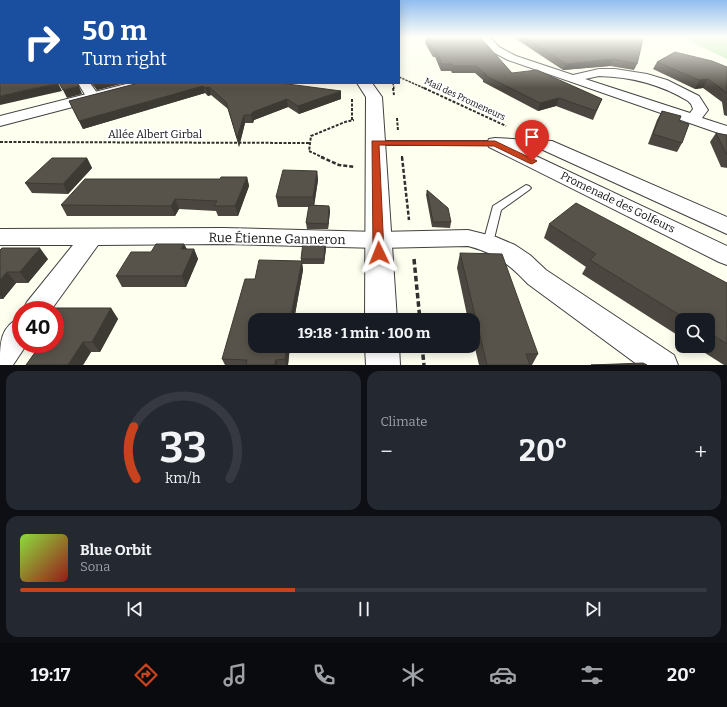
<!DOCTYPE html>
<html lang="en">
<head>
<meta charset="utf-8">
<style>
  body { margin:0; font-family:Bitter,serif; background:#242831; color:#f1f3f6; height:100vh; display:flex; flex-direction:column; font-size:15px; white-space:nowrap }
  * { box-sizing:border-box; margin:0 }
  p { font-size:13px; color:#9ea1a6 }
  .icon { flex:none; width:22px; height:22px; fill:none; stroke:currentColor; stroke-width:2; stroke-linecap:round; stroke-linejoin:round }
  .map { position:relative; height:365px; overflow:hidden }
  .panel { display:flex; flex-direction:column; gap:6px; padding:6px; background:#0d0f14; flex:1 }
  .panel>* { flex:none }
  .banner { position:absolute; left:0px; top:0px; width:400px; height:84px; box-shadow:0 2px 10px #0003; background:#1a4fa0; color:#fff; overflow:hidden }
  .controls { position:absolute; left:675px; top:313px; display:grid; gap:8px }
  .controls a { display:grid; place-items:center; width:40px; height:40px; border-radius:8px; background:#171b24; box-shadow:0 2px 10px #0003; font-size:20px }
  .speed { position:absolute; left:12px; top:301px; display:flex; gap:8px; font-size:20px; font-weight:700; text-align:center }
  .speed>* { display:grid; place-content:center; width:52px; height:52px; border-radius:50%; background:#171b24; box-shadow:0 2px 10px #0003; line-height:1 }
  .speed .limit { border:6px solid #d22; background:#fff; color:#111 }
  .pin { position:absolute; display:grid; place-items:center; width:34px; height:34px; color:#fff; margin:-41px -17px; border-radius:50% 50% 50% 0; rotate:-45deg; box-shadow:0 0 4px #0007 }
  .pin .icon { rotate:45deg }
  .me { position:absolute; width:44px; margin:-22px; rotate:358deg; stroke-linejoin:round; filter:drop-shadow(0 0 3px #0008) }
  .turn { display:flex; align-items:center; gap:14px; height:84px; padding:0 16px; font-size:18px }
  .turn .icon { width:52px; height:52px; stroke-width:2.5 }
  .turn b { display:block; font-size:28px; line-height:34px }
  .big { font-size:30px; font-weight:700; line-height:1.1 }
  .panel .widget { flex:1; display:flex; flex-direction:column; justify-content:center; gap:6px; min-width:0; padding:0 14px; border-radius:12px; background:#242831 }
  .panel .dial { align-items:center; gap:0 }
  .dial svg { height:104px; overflow:visible; fill:none; stroke:#363941; stroke-width:7; stroke-linecap:round; text-anchor:middle }
  .dial text { fill:#f1f3f6; stroke:none }
  .song { display:flex; align-items:center; gap:12px }
  .cover { width:48px; height:48px; border-radius:6px; background:linear-gradient(135deg,hsl(90 70% 55%),hsl(0 70% 35%)) }
  .played { height:4px; border-radius:2px; background:linear-gradient(90deg,#c7421d 40%,#363941 40%) }
  .keys { display:flex; justify-content:space-around; direction:ltr }
  .heat { display:flex; justify-content:space-between; align-items:center; font-size:22px; direction:ltr }
  .panel .tiles { flex:1; display:grid; gap:6px; grid-template-columns:1fr 1fr }
  .widget:last-child { grid-column:span 2 }
  .trip { position:absolute; left:248px; top:313px; width:232px; height:40px; border-radius:12px; background:#171b24; box-shadow:0 2px 10px #0003; font-weight:700; line-height:40px; text-align:center }
  .menu { display:flex; height:64px; justify-content:space-around; align-items:center; background:#090b0e; color:#9ea1a6 }
  .menu .icon { width:28px; height:28px }
  .menu .on { color:#c7421d }
  .menu b { font-size:18px; color:#f1f3f6 }
  .map>svg:first-child { display:block }
</style>
</head>
<body>
<div class="map">
<svg width="727" height="365" viewBox="0 0 727 365">
  <rect width="100%" height="100%" fill="#feffef"/>
  <path fill="#c4ecb6" d="M 681,37 L 727,37 L 727,59 Z"/>
  <g fill="none" stroke-linecap="round" stroke-linejoin="round">
    <defs>
      <g id="service">
        <path d="M 372,141 L 495,141 L 499,143 L 495,145 L 372,145 L 371,143 Z"/>
        <path d="M 526,185 L 529,186 L 531,188 L 529,190 L 501,210 L 493,243 L 492,246 L 488,247 L 484,246 L 483,243 L 493,206 Z"/>
      </g>
      <g id="minor">
        <path d="M 480,37 L 490,37 L 499,47 L 516,56 L 573,75 L 599,69 L 615,69 L 647,74 L 667,80 L 699,96 L 708,110 L 702,118 L 727,126 L 727,136 L 508,60 L 491,51 ZM 599,76 C 632,77 660,84 688,101 L 691,104 L 693,109 L 690,113 L 585,79 Z"/>
        <path d="M 78,83 L 90,83 L 100,97 L 98,100 L 93,101 L 88,100 Z"/>
        <path d="M 495,138 L 552,141 L 727,217 L 727,234 L 543,150 L 521,149 L 727,246 L 727,265 L 719,262 L 489,147 L 487,143 L 489,139 Z"/>
        <path d="M 223,228 L 378,232 L 468,230 L 496,237 L 515,245 L 530,255 L 546,270 L 674,355 L 678,365 L 638,365 L 528,284 C 509,264 495,253 468,246 L 378,248 L 223,244 L 98,245 L 51,310 L 23,310 L 27,302 L 73,245 L 0,245 L 0,229 Z"/>
        <path d="M 21,317 L 21,344 L 27,344 L 13,365 L 0,365 C 0,342 0,327 21,317 Z"/>
      </g>
      <g id="tertiary">
        <path d="M 130,83 L 155,83 L 153,86 L 0,126 L 0,116 Z"/>
        <path d="M 357,83 L 372,83 L 382,97 L 397,320 L 365,320 L 366,97 Z"/>
        <path d="M 365,346 L 399,346 L 400,365 L 366,365 Z"/>
      </g>
    </defs>
    <use href="#service" stroke="#414141" stroke-width="2"/>
    <use href="#minor" stroke="#414141" stroke-width="2"/>
    <use href="#tertiary" stroke="#414141" stroke-width="2"/>
    <g stroke="#303030" stroke-width="1.5" stroke-dasharray="2.5 1" stroke-linecap="butt">
      <path d="M 399,77 L 426,89"/>
      <path d="M 393,83 L 394,89"/>
    </g>
    <g stroke="#303030" stroke-width="2" stroke-dasharray="3 1.5" stroke-linecap="butt">
      <path d="M 393,88 L 394,95"/>
      <path d="M 424,88 L 506,126"/>
      <path d="M 352,99 L 352,120"/>
      <path d="M 397,118 L 398,131"/>
      <path d="M 0,142 L 309,143"/>
      <path d="M 402,156 L 402,158"/>
      <path d="M 324,158 L 309,151 L 311,136 L 345,122 L 354,120"/>
    </g>
    <g stroke="#303030" stroke-width="2.5" stroke-dasharray="4 2" stroke-linecap="butt">
      <path d="M 321,157 L 339,165 L 355,167"/>
      <path d="M 402,157 L 409,220"/>
    </g>
    <g stroke="#303030" stroke-width="3.5" stroke-dasharray="5.5 3" stroke-linecap="butt">
      <path d="M 414,259 L 420,320"/>
      <path d="M 422,346 L 424,365"/>
    </g>
    <use href="#service" fill="#fff" fill-rule="evenodd"/>
    <use href="#minor" fill="#fff" fill-rule="evenodd"/>
    <use href="#tertiary" fill="#fff" fill-rule="evenodd"/>
  </g>
  <g fill="#4b4740">
    <path d="M 426,37 L 512,73 L 602,99 L 593,120 L 556,106 L 538,111 L 483,82 L 483,80 L 475,73 L 452,73 L 451,71 L 441,71 L 435,57 L 433,57 L 425,43 Z"/>
    <path d="M 513,37 L 632,37 L 637,64 L 634,70 L 610,66 L 563,70 Z"/>
    <path d="M 657,62 L 727,67 L 727,116 L 724,115 L 722,102 L 703,88 L 695,89 L 653,69 Z"/>
    <path d="M 91,83 L 124,83 L 97,90 Z"/>
    <path d="M 139,83 L 285,83 L 284,83 L 341,99 L 299,114 L 288,107 L 254,120 L 253,123 L 245,123 L 239,147 L 228,109 L 211,95 L 208,96 L 205,93 L 83,129 L 69,101 Z"/>
    <path d="M 662,111 L 679,121 L 682,143 L 677,152 L 648,144 L 657,120 Z"/>
    <path d="M 716,133 L 727,135 L 727,168 L 721,167 L 710,142 Z"/>
    <path d="M 87,158 L 92,168 L 68,194 L 32,193 L 25,183 Z"/>
    <path d="M 317,171 L 318,180 L 314,205 L 329,206 L 330,211 L 328,229 L 307,229 L 306,223 L 309,207 L 278,207 L 276,197 Z"/>
    <path d="M 247,177 L 249,186 L 238,216 L 218,216 L 216,211 L 179,209 L 175,216 L 67,216 L 61,205 L 220,179 Z"/>
    <path d="M 427,190 L 451,222 L 450,228 L 432,227 L 426,195 Z"/>
    <path d="M 549,224 L 727,283 L 727,365 L 724,365 L 694,346 L 708,346 L 708,320 L 682,320 L 682,338 L 582,274 L 586,267 L 544,238 Z"/>
    <path d="M 184,244 L 187,249 L 194,249 L 198,259 L 186,287 L 122,287 L 116,276 L 151,252 Z"/>
    <path d="M 326,248 L 324,264 L 302,264 L 303,270 L 294,320 L 255,320 L 290,346 L 288,365 L 225,365 L 222,359 L 301,261 L 301,259 Z"/>
    <path d="M 0,250 L 48,259 L 28,283 L 16,283 L 3,299 L 0,299 Z"/>
    <path d="M 460,253 L 538,354 L 532,365 L 479,365 L 473,340 L 473,320 L 468,320 L 457,268 Z"/>
    <path d="M 111,308 L 118,319 L 100,352 L 91,352 L 83,365 L 26,365 L 39,347 L 36,344 L 55,344 Z"/>
  </g>
  <g fill="#3d3a34">
    <path d="M 613,59 L 610,66 L 563,70 L 566,64 Z"/>
    <path d="M 708,79 L 703,88 L 695,89 L 699,80 Z"/>
    <path d="M 58,83 L 62,91 L 0,105 L 0,96 Z"/>
    <path d="M 94,83 L 124,83 L 97,90 Z"/>
    <path d="M 79,86 L 82,94 L 67,98 L 63,90 Z"/>
    <path d="M 203,86 L 205,93 L 83,129 L 79,121 Z"/>
    <path d="M 209,87 L 211,95 L 208,96 L 206,88 Z"/>
    <path d="M 341,91 L 341,99 L 299,114 L 298,106 Z"/>
    <path d="M 559,98 L 556,106 L 538,111 L 540,103 Z"/>
    <path d="M 287,99 L 288,107 L 254,120 L 253,123 L 251,115 L 253,112 Z"/>
    <path d="M 244,115 L 245,123 L 239,147 L 237,138 Z"/>
    <path d="M 87,158 L 92,168 L 68,194 L 63,184 Z"/>
    <path d="M 317,171 L 318,180 L 314,207 L 313,197 Z"/>
    <path d="M 247,177 L 249,186 L 238,216 L 235,206 Z"/>
    <path d="M 175,199 L 179,209 L 175,216 L 171,206 Z"/>
    <path d="M 329,206 L 330,211 L 328,229 L 328,224 Z"/>
    <path d="M 325,242 L 326,248 L 324,264 L 324,259 Z"/>
    <path d="M 184,244 L 189,254 L 181,249 Z"/>
    <path d="M 40,248 L 48,259 L 28,283 L 20,272 Z"/>
    <path d="M 194,249 L 198,259 L 186,287 L 182,276 Z"/>
    <path d="M 302,261 L 303,270 L 294,320 L 290,320 Z"/>
    <path d="M 7,272 L 16,283 L 3,299 L 0,296 L 0,280 Z"/>
    <path d="M 111,308 L 118,319 L 100,352 L 92,342 Z"/>
    <path d="M 83,342 L 91,352 L 83,365 L 68,365 Z"/>
    <path d="M 287,346 L 290,346 L 288,365 L 286,365 L 285,359 Z"/>
    <path d="M 276,360 L 277,365 L 275,365 Z"/>
  </g>
  <g fill="#57534a" stroke="#3d3a34">
    <path d="M 0,37 L 1,37 L 1,83 L 57,83 L 0,96 Z"/>
    <path d="M 426,37 L 480,37 L 512,73 L 537,70 L 602,99 L 596,111 L 559,98 L 540,103 L 484,75 L 487,75 L 476,66 L 453,66 L 452,64 L 442,64 L 436,50 L 434,50 Z"/>
    <path d="M 524,37 L 632,37 L 643,39 L 637,64 L 613,59 L 566,64 Z"/>
    <path d="M 675,52 L 712,61 L 727,67 L 727,93 L 708,79 L 699,80 L 657,62 Z"/>
    <path d="M 59,83 L 77,83 L 79,86 L 63,90 Z"/>
    <path d="M 139,83 L 280,83 L 341,91 L 298,106 L 287,99 L 253,112 L 251,115 L 244,115 L 237,138 L 226,102 L 209,87 L 206,88 L 203,86 L 79,121 L 69,101 Z"/>
    <path d="M 662,111 L 681,116 L 679,121 L 689,124 L 682,143 L 653,134 Z"/>
    <path d="M 716,133 L 727,135 L 727,155 Z"/>
    <path d="M 52,158 L 87,158 L 63,184 L 25,183 Z"/>
    <path d="M 283,170 L 317,171 L 313,197 L 276,197 Z"/>
    <path d="M 221,177 L 247,177 L 235,206 L 214,206 L 217,201 L 175,199 L 171,206 L 61,205 L 85,179 L 220,179 Z"/>
    <path d="M 427,190 L 448,208 L 451,222 L 433,222 Z"/>
    <path d="M 576,203 L 727,283 L 727,344 L 708,332 L 708,320 L 688,320 L 590,260 L 596,254 L 549,224 Z"/>
    <path d="M 309,205 L 329,206 L 328,224 L 306,223 Z"/>
    <path d="M 303,242 L 325,242 L 324,259 L 301,259 Z"/>
    <path d="M 156,244 L 184,244 L 181,249 L 194,249 L 182,276 L 116,276 L 131,252 L 151,252 Z"/>
    <path d="M 2,248 L 40,248 L 20,272 L 7,272 L 0,280 L 0,250 Z"/>
    <path d="M 460,253 L 502,254 L 538,354 L 526,354 L 530,365 L 487,365 Z"/>
    <path d="M 259,260 L 302,261 L 290,320 L 255,320 L 255,346 L 287,346 L 285,359 L 276,360 L 275,365 L 246,365 L 247,360 L 222,359 L 245,279 L 255,279 Z"/>
    <path d="M 48,308 L 111,308 L 92,342 L 83,342 L 68,365 L 26,365 L 41,344 L 55,344 L 55,310 L 47,310 Z"/>
    <path d="M 643,363 L 647,365 L 591,365 Z"/>
  </g>
  <linearGradient id="sky" x2="0" y2="1"><stop stop-color="#91bdef"/><stop offset="0.42" stop-color="#fffff8"/><stop offset="1" stop-color="#fffff8" stop-opacity="0"/></linearGradient>
  <rect width="727" height="88" fill="url(#sky)"/>
  <path fill="#c7421d" stroke="#812b13" d="M 372,141 L 495,141 L 537,161 L 532,164 L 529,163 L 494,146 L 379,145 L 384,253 L 383,256 L 379,257 L 375,256 L 373,253 Z"/>
  <g text-anchor="middle" stroke-width="4" stroke-linejoin="round" paint-order="stroke">
    <g font-size="9" fill="#0e0e0e" stroke="#fff">
      <text transform="translate(465 99) rotate(25)" y="3">Mail des Promeneurs</text>
    </g>
    <g font-size="11" fill="#0e0e0e" stroke="#fff">
      <text x="155" y="138">Allée Albert Girbal</text>
      <text transform="translate(618 202) rotate(26)" y="4">Promenade des Golfeurs</text>
    </g>
    <g font-size="13" fill="#0e0e0e" stroke="#fff">
      <text transform="translate(277 238) rotate(1)" y="5">Rue Étienne Ganneron</text>
    </g>
  </g>
</svg>
<div class="controls">
<a><svg class="icon" aria-label="search" viewBox="0 0 24 24"><circle cx="10" cy="10" r="6"/><path d="M15 15l6 6"/></svg></a>
</div>
<div class="speed"><div class="limit">40</div></div>
<div class="pin" style="left:532px;top:161px;background:#d93025"><svg class="icon" aria-label="arrive" viewBox="0 0 24 24"><path d="M6 21V4h12l-3 4 3 4H6"/></svg></div>
<svg class="me" style="left:379px;top:253px" viewBox="-20 -20 40 40"><path d="M0-17L14 15 0 8-14 15z" fill="#c7421d" stroke="#fff" stroke-width="4"/></svg>
<div class="trip">19:18 · 1 min · 100 m</div>
<div class="banner">
<div class="turn"><svg class="icon" aria-label="right" viewBox="0 0 24 24"><path d="M7 20v-9h11M14 6l5 5-5 5"/></svg><div><b>50 m</b>Turn right</div></div>
</div>
</div>
<section class="panel">
<div class="tiles">
<div class="widget dial"><svg viewBox="0 0 100 80">
<path d="M14 69A42 42 0 1 1 86 69"/>
<path d="M14 69A42 42 0 0 1 12 29" stroke="#c7421d"/>
<text x="50" y="56" font-size="32" font-weight="700">33</text>
<text x="50" y="72" font-size="11">km/h</text>
</svg></div>
<div class="widget"><p>Climate</p>
<div class="heat"><a>−</a><b class="big">20°</b><a>+</a></div>
</div>
<div class="widget">
<div class="song"><i class="cover"></i><div><b>Blue Orbit</b><p>Sona</p></div></div>
<div class="played"></div>
<div class="keys"><svg class="icon" aria-label="previous" viewBox="0 0 24 24"><path d="M18 5L8 12l10 7zM5 5v14"/></svg><svg class="icon" aria-label="pause" viewBox="0 0 24 24"><path d="M8 5v14M16 5v14"/></svg><svg class="icon" aria-label="next" viewBox="0 0 24 24"><path d="M6 5l10 7-10 7zM19 5v14"/></svg></div>
</div>
</div>
</section>
<nav class="menu">
<b>19:17</b>
<svg class="icon on" aria-label="directions" viewBox="0 0 24 24"><path d="M12 3l9 9-9 9-9-9zM9 14v-3h6M13 9l2 2-2 2"/></svg>
<svg class="icon" aria-label="music" viewBox="0 0 24 24"><path d="M9 18V5l10-2v13"/><circle cx="6" cy="18" r="3"/><circle cx="16" cy="16" r="3"/></svg>
<svg class="icon" aria-label="phone" viewBox="0 0 24 24"><path d="M5 4h4l2 5-3 2q2 4 5 5l2-3 5 2v4C11 20 4 13 5 4z"/></svg>
<svg class="icon" aria-label="climate" viewBox="0 0 24 24"><path d="M12 3v18M4 7l16 10M4 17L20 7"/></svg>
<svg class="icon" aria-label="car" viewBox="0 0 24 24"><path d="M5 17H2v-5l4-1 3-4h7l3 4 3 1v5h-3M9 17h6M6 11h13"/><circle cx="7" cy="17" r="2"/><circle cx="17" cy="17" r="2"/></svg>
<svg class="icon" aria-label="filters" viewBox="0 0 24 24"><path d="M4 7h16M4 17h16"/><circle cx="9" cy="7" r="2"/><circle cx="15" cy="17" r="2"/></svg>
<b>20°</b>
</nav>
</body>
</html>
